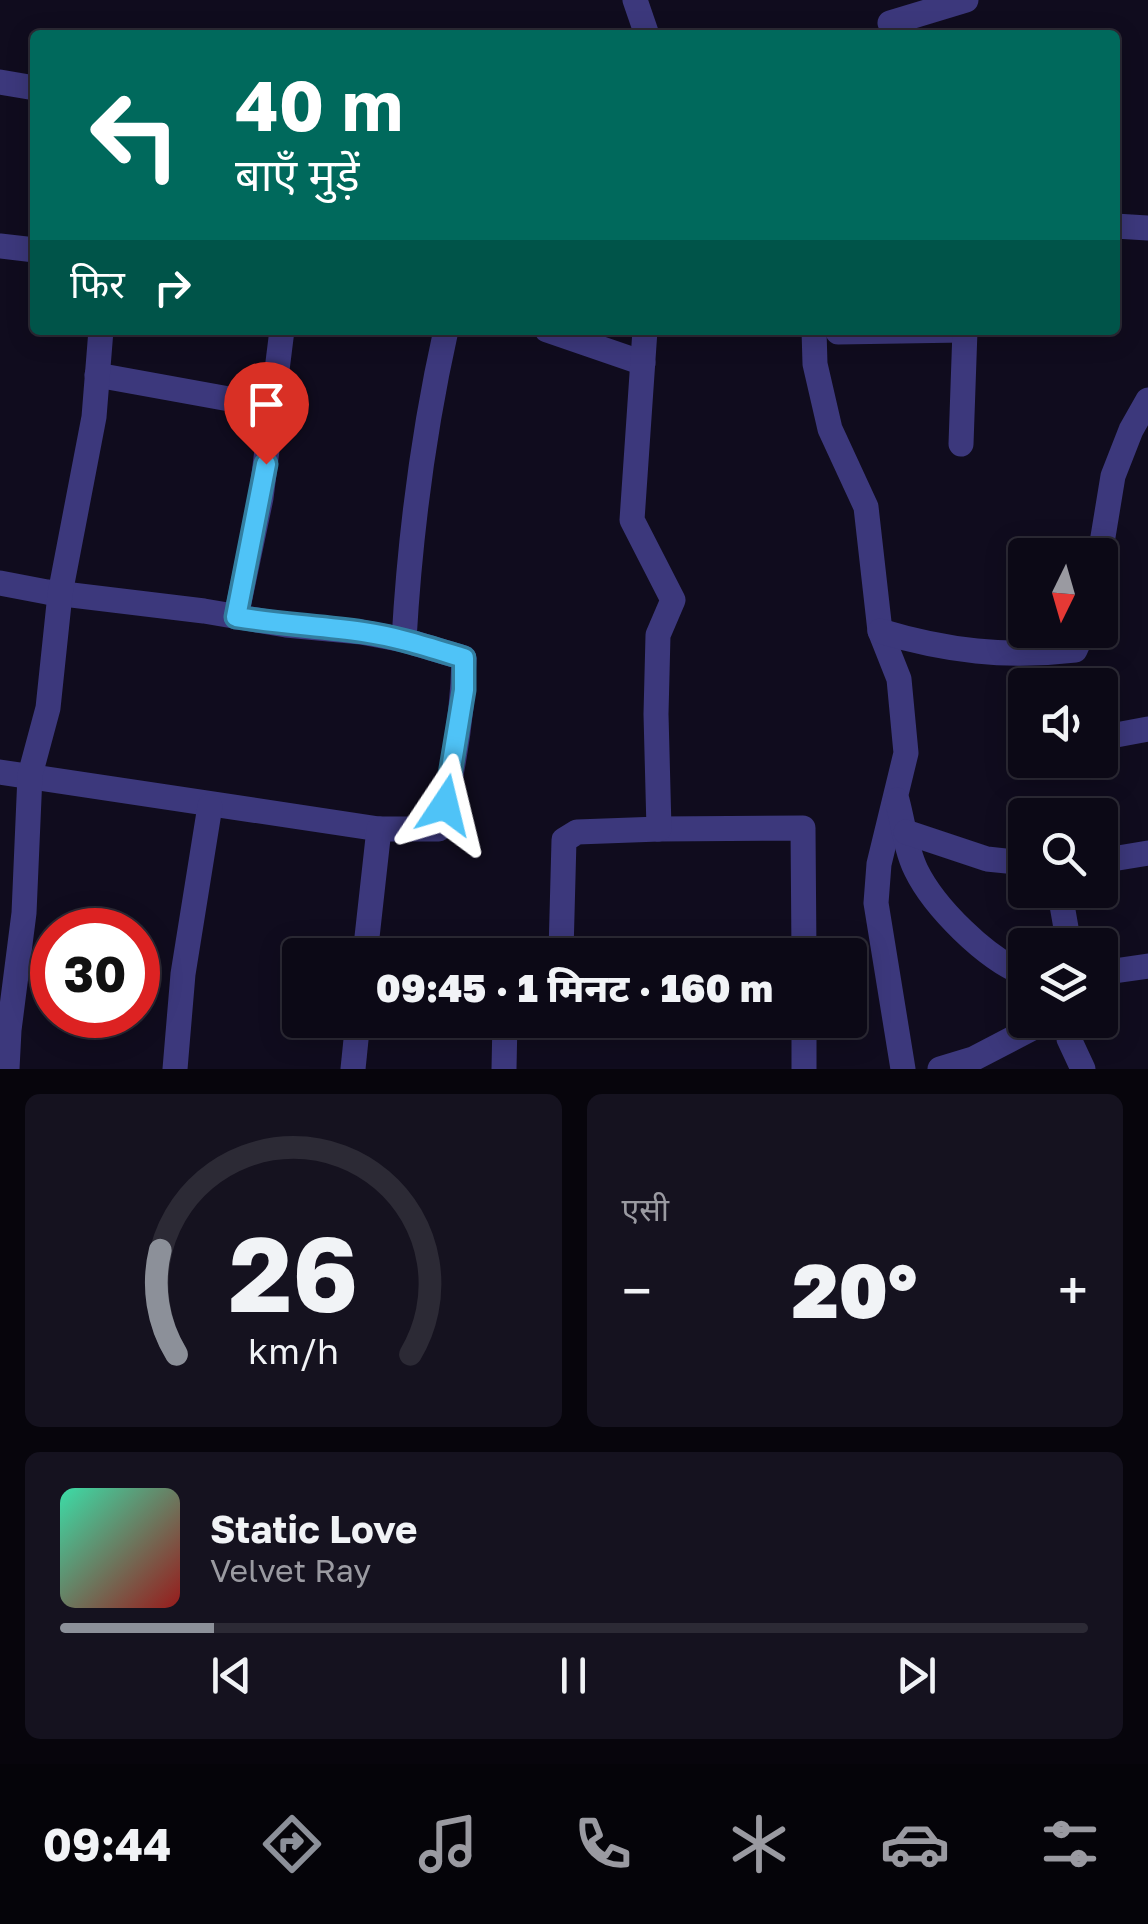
<!DOCTYPE html>
<html lang="hi">
<head>
<meta charset="utf-8">
<style>
  body { margin:0; font-family:"Golos Text","Noto Sans Devanagari",sans-serif; background:#15121f; color:#f1f3f6; height:100vh; display:flex; flex-direction:column; font-size:38px; white-space:nowrap }
  * { box-sizing:border-box; margin:0 }
  p { font-size:32px; color:#9a9aa1 }
  .icon { flex:none; width:55px; height:55px; fill:none; stroke:currentColor; stroke-width:2; stroke-linecap:round; stroke-linejoin:round }
  .map { position:relative; height:1069px; overflow:hidden }
  .drawer { display:flex; flex-direction:column; gap:25px; padding:25px; background:#07050c; flex:1 }
  .drawer>* { flex:none }
  .hud { position:absolute; left:30px; top:30px; width:1090px; height:305px; border-radius:10px; box-shadow:0 5px 25px #0003,0 0 0 2px #2c2a35; background:#00695c; color:#fff; overflow:hidden }
  .needle { width:65px; rotate:185deg }
  .tools { position:absolute; left:1008px; top:538px; display:grid; gap:20px }
  .tools a { display:grid; place-items:center; width:110px; height:110px; border-radius:10px; background:#0c0916; box-shadow:0 5px 25px #0003,0 0 0 2px #2c2a35; font-size:50px }
  .speed { position:absolute; left:30px; top:908px; display:flex; gap:20px; font-size:50px; font-weight:700; text-align:center }
  .speed>* { display:grid; place-content:center; width:130px; height:130px; border-radius:50%; background:#0c0916; box-shadow:0 5px 25px #0003,0 0 0 2px #2c2a35; line-height:1 }
  .speed .limit { border:15px solid #d22; background:#fff; color:#111 }
  .pin { position:absolute; display:grid; place-items:center; width:85px; height:85px; color:#fff; margin:-102px -42px; border-radius:50% 50% 50% 0; rotate:-45deg; box-shadow:0 0 10px #0007 }
  .pin .icon { rotate:45deg }
  .me { position:absolute; width:110px; margin:-55px; rotate:10deg; stroke-linejoin:round; filter:drop-shadow(0 0 8px #0008) }
  .turn { display:flex; align-items:center; gap:35px; height:210px; padding:0 40px; font-size:45px }
  .turn .icon { width:130px; height:130px; stroke-width:2.5 }
  .turn b { display:block; font-size:70px; line-height:85px }
  .then { display:flex; align-items:center; height:95px; padding:0 40px; background:#0003; gap:20px; font-size:38px }
  .big { font-size:75px; font-weight:800; line-height:1.1 }
  .drawer .tile { flex:1; display:flex; flex-direction:column; justify-content:center; gap:15px; min-width:0; padding:0 35px; border-radius:15px; background:#15121f }
  .drawer .dial { align-items:center; gap:0 }
  .dial svg { height:260px; overflow:visible; fill:none; stroke:#2c2a35; stroke-width:7; stroke-linecap:round; text-anchor:middle }
  .dial text { fill:#f1f3f6; stroke:none }
  .song { display:flex; align-items:center; gap:30px }
  .cover { width:120px; height:120px; border-radius:15px; background:linear-gradient(135deg,hsl(160 70% 55%),hsl(0 70% 35%)) }
  .played { height:10px; border-radius:5px; background:linear-gradient(90deg,#8c9099 15%,#2c2a35 15%) }
  .keys { display:flex; justify-content:space-around; direction:ltr }
  .heat { display:flex; justify-content:space-between; align-items:center; font-size:55px; direction:ltr }
  .drawer .tiles { flex:1; display:grid; gap:25px; grid-template-columns:1fr 1fr }
  .tile:last-child { grid-column:span 2 }
  .trip { position:absolute; left:282px; top:938px; width:585px; height:100px; border-radius:10px; background:#0c0916; box-shadow:0 5px 25px #0003,0 0 0 2px #2c2a35; font-weight:800; line-height:100px; text-align:center }
  .dock { display:flex; height:160px; justify-content:space-around; align-items:center; background:#050409; color:#9a9aa1 }
  .dock .icon { width:70px; height:70px }
  .dock .current { color:#8c9099 }
  .dock b { font-size:45px; color:#f1f3f6 }
  .map>svg:first-child { display:block }
</style>
</head>
<body>
<div class="map">
<svg width="1148" height="1069" viewBox="0 0 1148 1069">
  <rect width="100%" height="100%" fill="#100c1e"/>
  <g fill="none" stroke-linecap="round" stroke-linejoin="round">
    <g stroke="#3c387c" stroke-width="25">
      <path d="M 635,0 L 647,35"/>
      <path d="M 890,23 L 966,0"/>
      <path d="M 0,246 L 35,250"/>
      <path d="M 547,330 L 643,363"/>
      <path d="M 814,330 L 815,364 L 830,429 L 866,507 L 880,631 L 899,679 L 906,753 L 879,864 L 876,903 L 903,1069"/>
      <path d="M 838,332 L 964,330"/>
      <path d="M 97,375 L 273,407"/>
      <path d="M 961,444 L 965,330"/>
      <path d="M 1100,555 L 1113,476 L 1131,430 L 1148,400"/>
      <path d="M 0,583 L 47,592 L 204,611 L 286,625 L 361,632 L 404,640 L 464,658 C 463,715 453,773 439,829 L 379,829 L 0,772"/>
      <path d="M 236,617 L 261,498 L 282,330"/>
      <path d="M 880,631 C 946,651 1007,658 1075,650 L 1084,630"/>
      <path d="M 404,640 C 410,535 423,433 446,330"/>
      <path d="M 1100,738 L 1148,729"/>
      <path d="M 897,800 C 903,822 906,850 916,870 C 934,907 986,959 1025,974"/>
      <path d="M 659,829 L 803,828 L 804,955"/>
      <path d="M 906,832 L 987,859 L 1025,863"/>
      <path d="M 1100,861 L 1148,853"/>
      <path d="M 1063,890 L 1062,905 L 1069,945"/>
      <path d="M 561,952 L 804,954"/>
      <path d="M 365,955 L 379,829"/>
      <path d="M 547,955 L 561,952 L 564,840 L 577,832 L 659,829 L 656,714 L 658,635 L 673,600 L 632,520 L 645,330"/>
      <path d="M 1100,973 L 1148,966"/>
      <path d="M 1071,1020 L 1069,1039 L 1083,1069"/>
      <path d="M 7,1069 L 9,1030 L 24,913 L 30,775 L 48,708 L 60,594 L 94,417 L 101,330"/>
      <path d="M 175,1069 L 183,974 L 210,806"/>
      <path d="M 353,1069 L 358,1020"/>
      <path d="M 504,1069 L 505,1020"/>
      <path d="M 804,1069 L 804,1020"/>
      <path d="M 940,1069 L 973,1059 L 1048,1020"/>
    </g>
    <g stroke="#3c387c" stroke-width="25">
      <path d="M 0,82 L 35,88"/>
      <path d="M 1115,226 L 1148,228"/>
    </g>
  </g>
  <g fill="none" stroke-linecap="round" stroke-linejoin="round">
    <defs>
      <path id="route" d="M 266,464 L 236,617 C 279,624 321,626 363,632 C 398,637 431,648 464,658 L 464,690 L 445,805"/>
    </defs>
    <use href="#route" stroke="#337fa1" stroke-width="25"/>
    <use href="#route" stroke="#4fc3f7" stroke-width="18"/>
  </g>
</svg>
<div class="tools">
<a><svg class="needle" viewBox="-14 -14 28 28"><path d="M0-13l5 13h-10z" fill="#e53935"/><path d="M0 13l5-13h-10z" fill="#9a9aa1"/></svg></a>
<a><svg class="icon" aria-label="sound" viewBox="0 0 24 24"><path d="M4 9h4l5-4v14l-5-4H4zM17 9q2 3 0 6"/></svg></a>
<a><svg class="icon" aria-label="search" viewBox="0 0 24 24"><circle cx="10" cy="10" r="6"/><path d="M15 15l6 6"/></svg></a>
<a><svg class="icon" aria-label="layers" viewBox="0 0 24 24"><path d="M12 4l9 5-9 5-9-5zM3 14l9 5 9-5"/></svg></a>
</div>
<div class="speed"><div class="limit">30</div></div>
<div class="pin" style="left:266px;top:464px;background:#d93025"><svg class="icon" aria-label="arrive" viewBox="0 0 24 24"><path d="M6 21V4h12l-3 4 3 4H6"/></svg></div>
<svg class="me" style="left:445px;top:805px" viewBox="-20 -20 40 40"><path d="M0-17L14 15 0 8-14 15z" fill="#4fc3f7" stroke="#fff" stroke-width="4"/></svg>
<div class="trip">09:45 · 1 मिनट · 160 m</div>
<div class="hud">
<div class="turn"><svg class="icon" aria-label="left" viewBox="0 0 24 24"><path d="M17 20v-9H6M10 6l-5 5 5 5"/></svg><div><b>40 m</b>बाएँ मुड़ें</div></div>
<div class="then">फिर<svg class="icon" aria-label="right" viewBox="0 0 24 24"><path d="M7 20v-9h11M14 6l5 5-5 5"/></svg></div>
</div>
</div>
<section class="drawer">
<div class="tiles">
<div class="tile dial"><svg viewBox="0 0 100 80">
<path d="M14 69A42 42 0 1 1 86 69"/>
<path d="M14 69A42 42 0 0 1 9 37" stroke="#8c9099"/>
<text x="50" y="56" font-size="32" font-weight="700">26</text>
<text x="50" y="72" font-size="11">km/h</text>
</svg></div>
<div class="tile"><p>एसी</p>
<div class="heat"><a>−</a><b class="big">20°</b><a>+</a></div>
</div>
<div class="tile">
<div class="song"><i class="cover"></i><div><b>Static Love</b><p>Velvet Ray</p></div></div>
<div class="played"></div>
<div class="keys"><svg class="icon" aria-label="previous" viewBox="0 0 24 24"><path d="M18 5L8 12l10 7zM5 5v14"/></svg><svg class="icon" aria-label="pause" viewBox="0 0 24 24"><path d="M8 5v14M16 5v14"/></svg><svg class="icon" aria-label="next" viewBox="0 0 24 24"><path d="M6 5l10 7-10 7zM19 5v14"/></svg></div>
</div>
</div>
</section>
<nav class="dock">
<b>09:44</b>
<svg class="icon current" aria-label="directions" viewBox="0 0 24 24"><path d="M12 3l9 9-9 9-9-9zM9 14v-3h6M13 9l2 2-2 2"/></svg>
<svg class="icon" aria-label="music" viewBox="0 0 24 24"><path d="M9 18V5l10-2v13"/><circle cx="6" cy="18" r="3"/><circle cx="16" cy="16" r="3"/></svg>
<svg class="icon" aria-label="phone" viewBox="0 0 24 24"><path d="M5 4h4l2 5-3 2q2 4 5 5l2-3 5 2v4C11 20 4 13 5 4z"/></svg>
<svg class="icon" aria-label="climate" viewBox="0 0 24 24"><path d="M12 3v18M4 7l16 10M4 17L20 7"/></svg>
<svg class="icon" aria-label="car" viewBox="0 0 24 24"><path d="M5 17H2v-5l4-1 3-4h7l3 4 3 1v5h-3M9 17h6M6 11h13"/><circle cx="7" cy="17" r="2"/><circle cx="17" cy="17" r="2"/></svg>
<svg class="icon" aria-label="filters" viewBox="0 0 24 24"><path d="M4 7h16M4 17h16"/><circle cx="9" cy="7" r="2"/><circle cx="15" cy="17" r="2"/></svg>
</nav>
</body>
</html>
